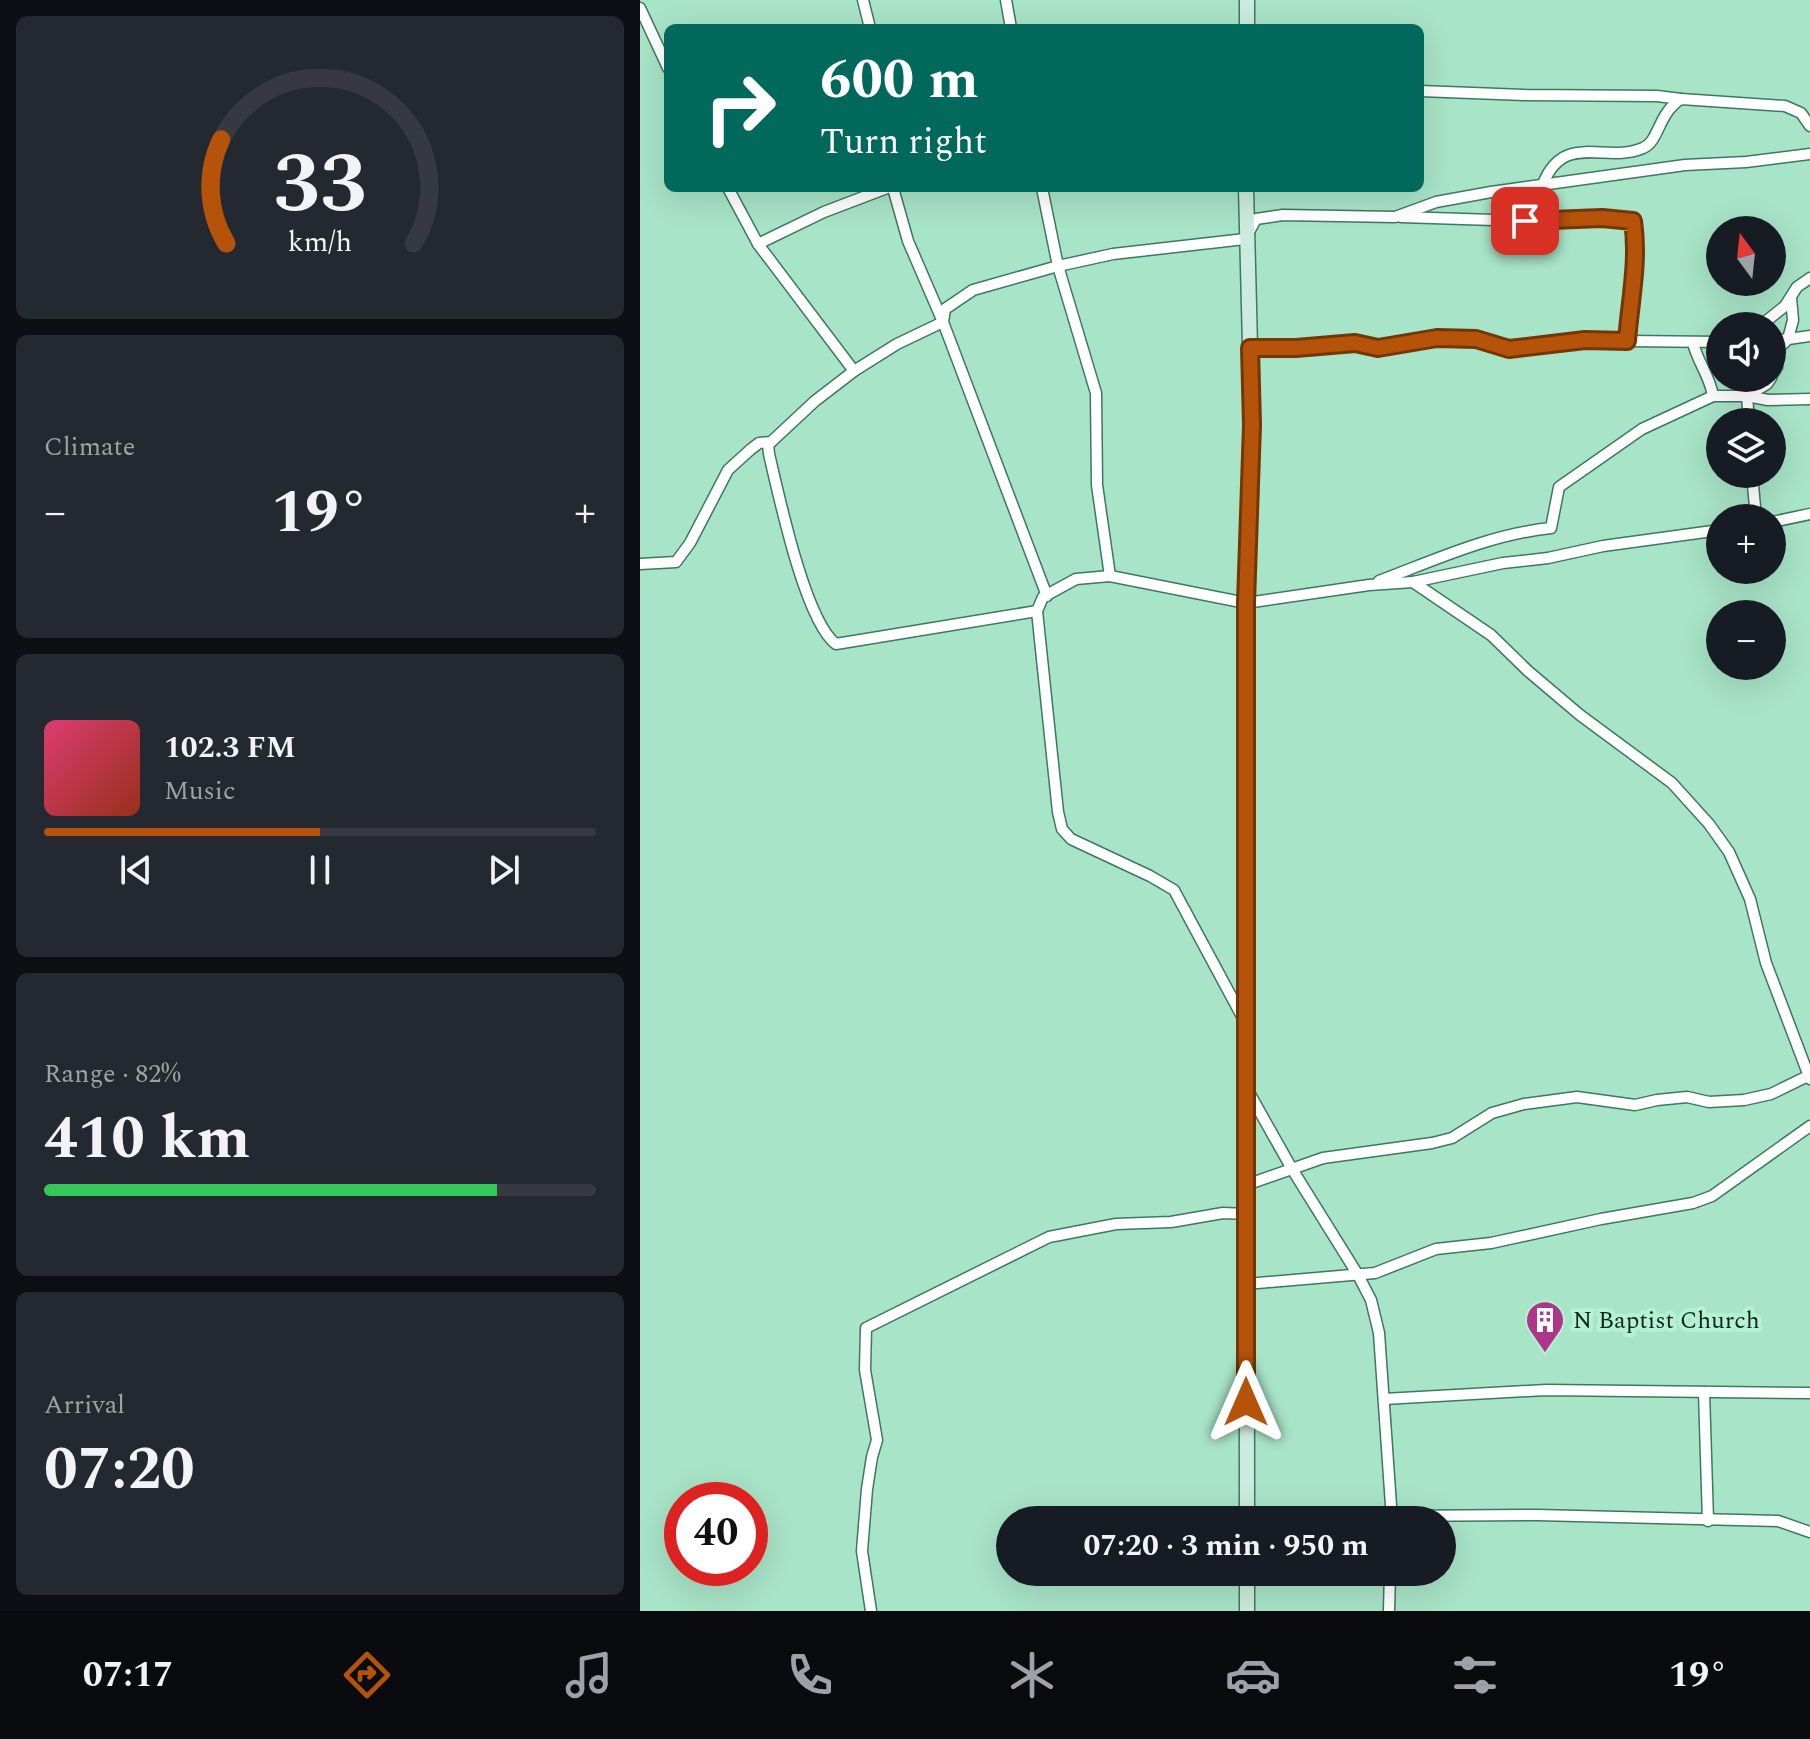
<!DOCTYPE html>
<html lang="en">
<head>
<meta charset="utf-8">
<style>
  body { margin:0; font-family:Spectral,serif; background:#242831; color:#f1f3f6; height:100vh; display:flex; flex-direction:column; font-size:30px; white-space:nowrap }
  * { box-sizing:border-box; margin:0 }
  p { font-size:26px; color:#9ea1a6 }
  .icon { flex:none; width:44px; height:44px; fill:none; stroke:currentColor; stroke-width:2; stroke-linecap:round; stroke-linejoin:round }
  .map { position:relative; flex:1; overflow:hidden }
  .sheet { display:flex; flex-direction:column; gap:16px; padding:16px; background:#0d0f14; width:640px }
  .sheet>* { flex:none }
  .hud { position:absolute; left:24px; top:24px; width:760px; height:168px; border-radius:12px; box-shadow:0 8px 32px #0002; background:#00695c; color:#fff; overflow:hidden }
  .needle { width:52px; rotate:345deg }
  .tools { position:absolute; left:1066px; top:216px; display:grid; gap:16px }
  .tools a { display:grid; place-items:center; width:80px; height:80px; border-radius:50%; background:#171b24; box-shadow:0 8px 32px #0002; font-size:40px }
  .speed { position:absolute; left:24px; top:1482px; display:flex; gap:16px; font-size:40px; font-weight:700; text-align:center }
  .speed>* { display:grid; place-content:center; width:104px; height:104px; border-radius:50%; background:#171b24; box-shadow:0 8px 32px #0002; line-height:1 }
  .speed .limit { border:12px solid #d22; background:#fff; color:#111 }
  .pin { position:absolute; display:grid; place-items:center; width:68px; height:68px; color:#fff; margin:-34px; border-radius:16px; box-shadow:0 4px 12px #0006 }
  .me { position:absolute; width:88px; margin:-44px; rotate:0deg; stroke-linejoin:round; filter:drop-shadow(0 0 6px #0008) }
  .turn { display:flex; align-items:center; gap:28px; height:168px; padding:0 24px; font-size:36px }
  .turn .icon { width:104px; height:104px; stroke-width:2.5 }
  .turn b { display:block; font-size:56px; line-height:68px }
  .big { font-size:60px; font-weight:700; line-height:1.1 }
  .sheet .tile { flex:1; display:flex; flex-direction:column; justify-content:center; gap:12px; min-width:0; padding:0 28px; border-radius:12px; background:#242831 }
  .sheet .dial { align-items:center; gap:0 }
  .dial svg { height:208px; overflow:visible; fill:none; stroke:#363941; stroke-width:7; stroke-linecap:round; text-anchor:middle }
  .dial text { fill:#f1f3f6; stroke:none }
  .song { display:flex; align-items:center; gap:24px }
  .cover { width:96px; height:96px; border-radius:12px; background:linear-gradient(135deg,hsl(340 70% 55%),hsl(10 70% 35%)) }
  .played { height:8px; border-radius:4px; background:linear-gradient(90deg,#b45309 50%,#363941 50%) }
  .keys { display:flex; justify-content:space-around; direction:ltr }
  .heat { display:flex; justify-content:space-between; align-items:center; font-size:44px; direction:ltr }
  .charge { height:12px; border-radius:6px; background:linear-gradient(90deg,#34c759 82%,#363941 0) }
  .trip { position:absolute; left:356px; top:1506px; width:460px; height:80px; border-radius:40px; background:#171b24; box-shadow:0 8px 32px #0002; font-weight:700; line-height:80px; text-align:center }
  .menu { display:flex; height:128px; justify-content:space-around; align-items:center; background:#090b0e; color:#9ea1a6 }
  .menu .icon { width:56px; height:56px }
  .menu .active { color:#b45309 }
  .menu b { font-size:36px; color:#f1f3f6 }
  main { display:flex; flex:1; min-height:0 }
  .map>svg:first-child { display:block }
</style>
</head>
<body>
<main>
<section class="sheet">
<div class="tile dial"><svg viewBox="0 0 100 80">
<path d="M14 69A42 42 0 1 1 86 69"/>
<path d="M14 69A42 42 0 0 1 12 29" stroke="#b45309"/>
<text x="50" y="56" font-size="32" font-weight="700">33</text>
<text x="50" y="72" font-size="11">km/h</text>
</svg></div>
<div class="tile"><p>Climate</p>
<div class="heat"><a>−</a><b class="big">19°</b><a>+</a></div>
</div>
<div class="tile">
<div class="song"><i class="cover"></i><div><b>102.3 FM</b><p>Music</p></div></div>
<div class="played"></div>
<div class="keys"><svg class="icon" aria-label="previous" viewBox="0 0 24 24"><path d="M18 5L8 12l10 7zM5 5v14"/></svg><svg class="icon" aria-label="pause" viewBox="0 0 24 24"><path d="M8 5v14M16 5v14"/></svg><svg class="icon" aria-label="next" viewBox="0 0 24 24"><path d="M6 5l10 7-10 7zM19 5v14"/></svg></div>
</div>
<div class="tile"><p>Range · 82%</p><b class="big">410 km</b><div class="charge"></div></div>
<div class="tile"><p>Arrival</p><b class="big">07:20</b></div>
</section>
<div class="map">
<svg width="1170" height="1611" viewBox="0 0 1170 1611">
  <rect width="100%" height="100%" fill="#a8e4c7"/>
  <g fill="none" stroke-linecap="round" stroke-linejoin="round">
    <defs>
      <g id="street">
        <path d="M 223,0 L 230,28"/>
        <path d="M 366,0 L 371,28"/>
        <path d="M 0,8 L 28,68"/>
        <path d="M 780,91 L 884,95 L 1017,96 L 1041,99"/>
        <path d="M 903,184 C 924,131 966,164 1003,148 C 1019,142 1018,113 1041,99 L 1145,106 L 1161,113 L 1170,126"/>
        <path d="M 88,188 L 118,244 L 214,371"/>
        <path d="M 253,188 L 268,241 L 303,322 L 407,596"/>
        <path d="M 402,188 L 418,266 L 456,393 L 457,485 L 470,576"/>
        <path d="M 118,244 L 184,212 L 247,188"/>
        <path d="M 1120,326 L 1145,306 L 1157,287 L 1170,278"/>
        <path d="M 987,341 L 1080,342"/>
        <path d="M 1132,341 L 1148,339 L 1153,320 L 1151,298"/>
        <path d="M 1053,343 C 1058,363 1070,376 1073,396"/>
        <path d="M 610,348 L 656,348 L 715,343 L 738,348 L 797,338 L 836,339 L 869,349 L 945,340 L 987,341 C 990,301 999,261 993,221 L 962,218 L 885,221 L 761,217"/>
        <path d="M 1132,375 L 1137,367 L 1136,351 L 1148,339 L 1170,336"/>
        <path d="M 1109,422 L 1107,396 L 1128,400 L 1170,399"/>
        <path d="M 131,442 L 128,444 L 129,454 C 139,496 165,621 196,644 L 397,611 L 403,597 L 436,579 L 470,576 L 606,603 L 729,585 L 773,582 L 863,563 L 908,558 L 963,546 L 1080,530"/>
        <path d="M 1112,474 L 1116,518"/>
        <path d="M 1132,522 L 1170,514"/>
        <path d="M 0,564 L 36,562 L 50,543 L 88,470 L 110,450 L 119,443 L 131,442 L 175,401 L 214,371 L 257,344 L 303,322 L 305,309 L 333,290 L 418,266 L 473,254 L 605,239 L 616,219 L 643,215 L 755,217 L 796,202 L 851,192 L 1045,165 L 1106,162 L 1170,154"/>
        <path d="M 739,581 C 795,560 851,534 911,528 L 919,487 L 1002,429 L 1073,396 L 1107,396 L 1127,384 L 1131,378"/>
        <path d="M 773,582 L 851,635 L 888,671 L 940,715 L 1032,783 L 1069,824 L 1089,852 L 1110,899 L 1126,963 L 1170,1079"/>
        <path d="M 397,611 L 418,812 L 422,829 L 431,839 L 510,876 L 534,890 L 605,1022"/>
        <path d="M 607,1089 L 652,1169 L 718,1275 L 731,1300 L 739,1333 L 752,1520"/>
        <path d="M 606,1185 L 683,1158 L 792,1143 L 812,1138 L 852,1113 L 884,1104 L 937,1097 L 995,1105 L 1017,1100 L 1047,1097 L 1069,1102 L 1104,1100 L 1131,1094 L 1170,1075"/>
        <path d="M 606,1284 L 735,1273 L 796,1249 L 851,1243 L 961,1219 L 1053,1203 L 1072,1196 L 1170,1126"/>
        <path d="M 1064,1392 L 1068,1521"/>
        <path d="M 744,1399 L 906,1390 L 1170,1393"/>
        <path d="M 752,1516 L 897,1515 L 1138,1521 L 1170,1532"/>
        <path d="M 231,1611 L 222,1551 L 227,1489 L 232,1457 L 237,1440 L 225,1370 L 226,1328 L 409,1237 L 476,1224 L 531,1222 L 583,1213 L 606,1214"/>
        <path d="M 749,1611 L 750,1572"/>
      </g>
      <g id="secondary">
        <path d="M 607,28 L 607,0"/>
        <path d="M 606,188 L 612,425 L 606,603 L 607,1520"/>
        <path d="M 607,1572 L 607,1611"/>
      </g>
    </defs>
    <use href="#street" stroke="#3e785e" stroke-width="13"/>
    <use href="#secondary" stroke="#3e785e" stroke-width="17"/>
    <use href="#street" stroke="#fff" stroke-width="10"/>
    <use href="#secondary" stroke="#caebdd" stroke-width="14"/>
  </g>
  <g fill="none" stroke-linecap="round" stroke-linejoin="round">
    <defs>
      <path id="route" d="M 606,1402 L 606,603 L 612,425 L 610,348 L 656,348 L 715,343 L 738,348 L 797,338 L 836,339 L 869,349 L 945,340 L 987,341 C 990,301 999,261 993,221 L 962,218 L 885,221"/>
    </defs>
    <use href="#route" stroke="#753606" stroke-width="20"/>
    <use href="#route" stroke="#b45309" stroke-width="14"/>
  </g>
  <defs>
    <symbol id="building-pin" viewBox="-11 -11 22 30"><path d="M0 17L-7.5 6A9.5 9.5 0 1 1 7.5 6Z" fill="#af3588" stroke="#b5f2d4"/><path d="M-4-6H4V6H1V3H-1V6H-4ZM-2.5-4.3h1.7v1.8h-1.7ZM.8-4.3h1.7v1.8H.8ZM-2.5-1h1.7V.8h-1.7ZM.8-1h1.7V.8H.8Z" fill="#fff"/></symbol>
  </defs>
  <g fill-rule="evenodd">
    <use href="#building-pin" x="883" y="1298" width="44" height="60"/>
  </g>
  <g text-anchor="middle" stroke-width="8" stroke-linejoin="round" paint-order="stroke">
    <g font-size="24" fill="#0e261c" stroke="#b5f2d4" text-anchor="start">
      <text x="933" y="1328">N Baptist Church</text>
    </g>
  </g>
</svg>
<div class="tools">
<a><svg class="needle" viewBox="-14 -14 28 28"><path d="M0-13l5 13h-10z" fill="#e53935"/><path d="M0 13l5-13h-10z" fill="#9ea1a6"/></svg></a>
<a><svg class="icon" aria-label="sound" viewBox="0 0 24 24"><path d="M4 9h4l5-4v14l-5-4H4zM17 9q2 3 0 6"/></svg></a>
<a><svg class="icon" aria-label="layers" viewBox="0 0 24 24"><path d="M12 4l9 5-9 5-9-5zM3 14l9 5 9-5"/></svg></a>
<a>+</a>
<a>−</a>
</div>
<div class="speed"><div class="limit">40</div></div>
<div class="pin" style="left:885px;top:221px;background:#d93025"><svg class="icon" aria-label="arrive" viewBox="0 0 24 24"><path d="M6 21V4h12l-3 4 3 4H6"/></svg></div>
<svg class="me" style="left:606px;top:1402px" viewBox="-20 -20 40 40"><path d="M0-17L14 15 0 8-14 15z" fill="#b45309" stroke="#fff" stroke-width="4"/></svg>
<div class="trip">07:20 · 3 min · 950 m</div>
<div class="hud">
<div class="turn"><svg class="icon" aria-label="right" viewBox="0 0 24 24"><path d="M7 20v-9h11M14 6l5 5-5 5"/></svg><div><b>600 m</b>Turn right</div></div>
</div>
</div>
</main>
<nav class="menu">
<b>07:17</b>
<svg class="icon active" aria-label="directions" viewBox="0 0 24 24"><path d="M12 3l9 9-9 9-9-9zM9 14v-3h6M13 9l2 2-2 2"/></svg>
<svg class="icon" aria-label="music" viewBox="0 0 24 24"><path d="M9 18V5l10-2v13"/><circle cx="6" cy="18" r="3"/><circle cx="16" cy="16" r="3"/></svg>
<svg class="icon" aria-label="phone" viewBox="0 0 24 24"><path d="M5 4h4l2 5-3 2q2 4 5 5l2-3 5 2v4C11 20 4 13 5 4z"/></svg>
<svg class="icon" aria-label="climate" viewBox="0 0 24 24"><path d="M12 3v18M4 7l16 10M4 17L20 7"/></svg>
<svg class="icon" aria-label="car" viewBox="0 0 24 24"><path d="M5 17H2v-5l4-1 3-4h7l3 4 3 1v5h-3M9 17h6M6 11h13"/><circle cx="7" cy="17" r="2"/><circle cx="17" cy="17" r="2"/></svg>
<svg class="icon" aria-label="filters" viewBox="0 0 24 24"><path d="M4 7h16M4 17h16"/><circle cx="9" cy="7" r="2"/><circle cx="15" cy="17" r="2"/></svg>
<b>19°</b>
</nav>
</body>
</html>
